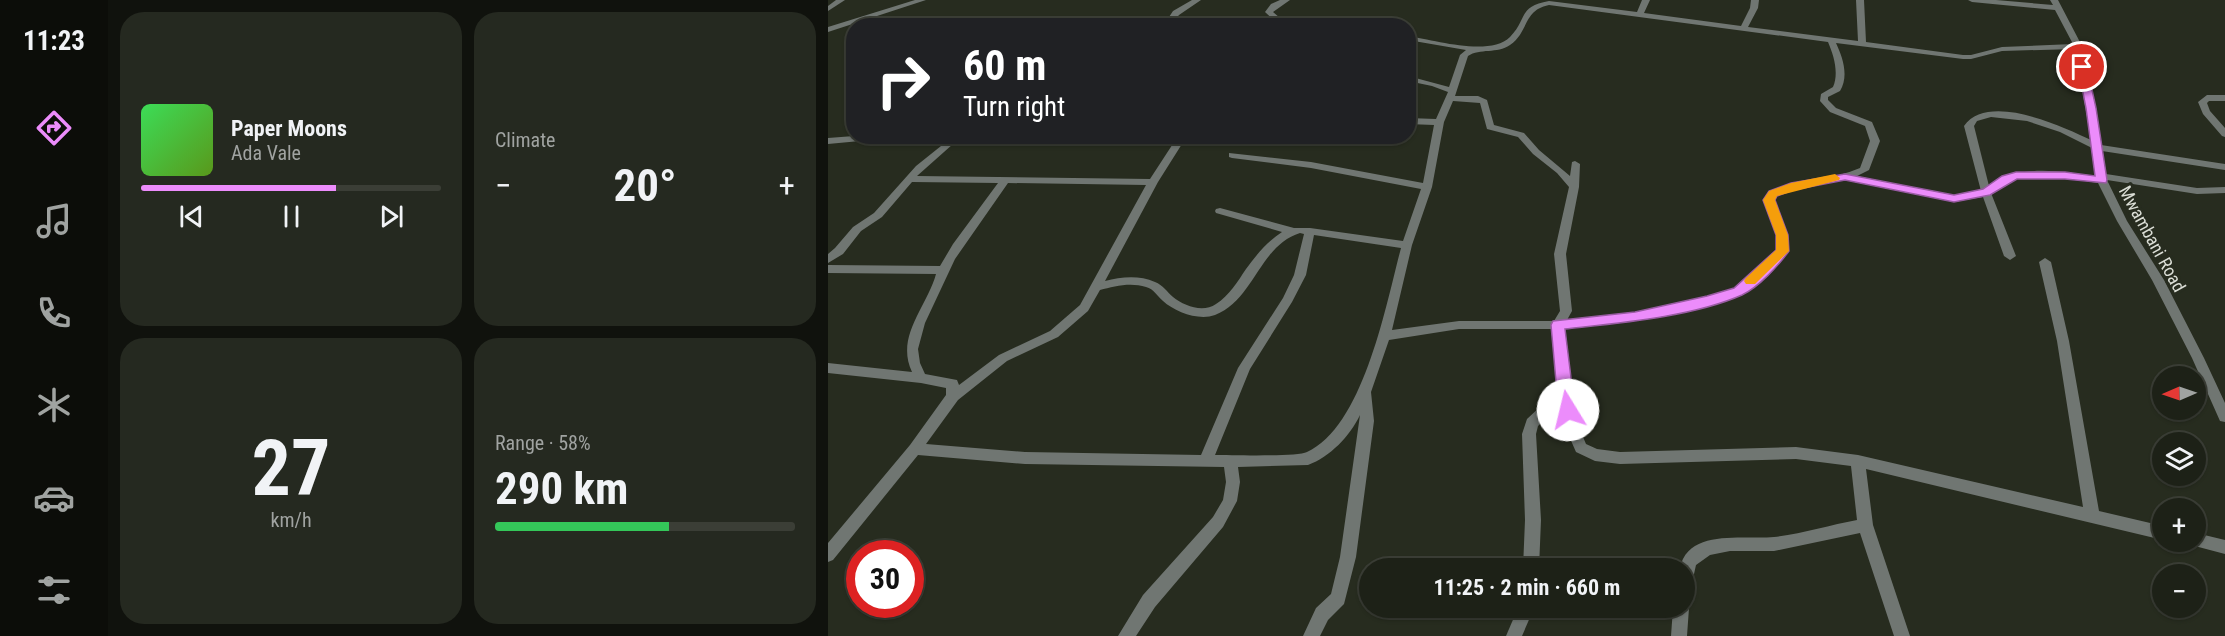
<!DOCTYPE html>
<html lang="en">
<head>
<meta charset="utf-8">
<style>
  body { margin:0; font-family:"Roboto Condensed",sans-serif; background:#252920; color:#f1f3f6; height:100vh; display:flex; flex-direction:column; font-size:22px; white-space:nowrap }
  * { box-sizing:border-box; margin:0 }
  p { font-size:20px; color:#a0a3a1 }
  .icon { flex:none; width:33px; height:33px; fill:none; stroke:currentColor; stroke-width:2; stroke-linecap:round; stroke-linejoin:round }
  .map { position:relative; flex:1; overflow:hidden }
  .sheet { display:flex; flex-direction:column; gap:12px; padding:12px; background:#10120d; width:720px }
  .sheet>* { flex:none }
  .guide { position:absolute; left:18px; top:18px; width:570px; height:126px; border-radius:24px; box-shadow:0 2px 4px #0004,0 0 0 2px #3b3e36; background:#202124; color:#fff; overflow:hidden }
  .needle { width:39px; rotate:268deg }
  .fabs { position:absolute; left:1324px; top:366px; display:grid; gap:12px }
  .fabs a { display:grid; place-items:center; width:54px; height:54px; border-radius:50%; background:#1d2117; box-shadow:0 2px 4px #0004,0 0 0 2px #3b3e36; font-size:30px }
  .speed { position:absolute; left:18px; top:540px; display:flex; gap:12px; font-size:30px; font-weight:700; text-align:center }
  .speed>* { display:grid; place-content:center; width:78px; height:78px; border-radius:50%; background:#1d2117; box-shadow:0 2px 4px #0004,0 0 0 2px #3b3e36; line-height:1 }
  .speed .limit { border:9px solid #d22; background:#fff; color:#111 }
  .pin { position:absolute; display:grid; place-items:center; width:51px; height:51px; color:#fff; margin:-26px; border:3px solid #fff; border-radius:50%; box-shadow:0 2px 6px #0007 }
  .me { position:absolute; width:66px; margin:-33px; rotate:351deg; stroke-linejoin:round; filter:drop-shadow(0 0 4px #0008) }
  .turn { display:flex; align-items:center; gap:21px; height:126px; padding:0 18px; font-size:27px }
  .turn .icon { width:78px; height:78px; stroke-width:2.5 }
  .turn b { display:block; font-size:42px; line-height:51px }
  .big { font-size:45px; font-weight:700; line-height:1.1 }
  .sheet .card { flex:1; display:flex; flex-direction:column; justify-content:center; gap:9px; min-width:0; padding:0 21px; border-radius:24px; background:#252920 }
  .sheet .dial { align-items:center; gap:0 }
  .dial b { font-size:78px; line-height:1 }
  .song { display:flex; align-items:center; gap:18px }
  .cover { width:72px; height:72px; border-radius:9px; background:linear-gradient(135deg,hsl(130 70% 55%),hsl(90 70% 35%)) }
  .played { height:6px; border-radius:3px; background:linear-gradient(90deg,#ec8cfb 65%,#3b3e36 65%) }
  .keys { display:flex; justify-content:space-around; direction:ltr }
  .heat { display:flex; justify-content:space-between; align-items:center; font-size:33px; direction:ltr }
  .charge { height:9px; border-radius:4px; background:linear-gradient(90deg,#34c759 58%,#3b3e36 0) }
  .sheet .tiles { flex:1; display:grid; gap:12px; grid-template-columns:repeat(2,1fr) }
  .trip { position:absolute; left:531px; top:558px; width:336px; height:60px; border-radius:30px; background:#1d2117; box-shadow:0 2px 4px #0004,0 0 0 2px #3b3e36; font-weight:700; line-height:60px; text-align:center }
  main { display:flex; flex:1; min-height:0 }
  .tab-bar { display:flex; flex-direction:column; width:108px; justify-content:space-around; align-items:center; background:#0c0d09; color:#a0a3a1 }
  .tab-bar .icon { width:42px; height:42px }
  .tab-bar .active { color:#ec8cfb }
  .tab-bar b { font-size:27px; color:#f1f3f6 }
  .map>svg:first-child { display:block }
</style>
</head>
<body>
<main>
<nav class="tab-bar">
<b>11:23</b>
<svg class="icon active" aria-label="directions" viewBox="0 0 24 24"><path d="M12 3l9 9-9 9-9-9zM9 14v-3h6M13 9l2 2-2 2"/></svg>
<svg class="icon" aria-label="music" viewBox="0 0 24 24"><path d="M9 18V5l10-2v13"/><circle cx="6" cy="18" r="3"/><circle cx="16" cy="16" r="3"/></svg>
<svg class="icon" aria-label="phone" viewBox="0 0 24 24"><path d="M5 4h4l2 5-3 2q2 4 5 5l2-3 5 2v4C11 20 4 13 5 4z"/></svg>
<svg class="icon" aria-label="climate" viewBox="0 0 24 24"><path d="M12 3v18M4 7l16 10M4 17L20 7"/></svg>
<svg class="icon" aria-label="car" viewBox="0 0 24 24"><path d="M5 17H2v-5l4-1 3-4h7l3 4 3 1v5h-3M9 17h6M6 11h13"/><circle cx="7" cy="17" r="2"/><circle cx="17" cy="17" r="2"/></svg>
<svg class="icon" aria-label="filters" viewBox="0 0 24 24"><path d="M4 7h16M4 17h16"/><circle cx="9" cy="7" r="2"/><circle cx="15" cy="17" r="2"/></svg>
</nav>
<section class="sheet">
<div class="tiles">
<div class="card">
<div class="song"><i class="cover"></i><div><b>Paper Moons</b><p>Ada Vale</p></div></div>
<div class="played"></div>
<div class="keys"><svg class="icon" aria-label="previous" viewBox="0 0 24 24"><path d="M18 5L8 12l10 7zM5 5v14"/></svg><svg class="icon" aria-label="pause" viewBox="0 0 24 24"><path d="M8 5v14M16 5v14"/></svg><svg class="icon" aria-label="next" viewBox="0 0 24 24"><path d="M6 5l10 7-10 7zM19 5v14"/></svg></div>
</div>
<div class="card"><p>Climate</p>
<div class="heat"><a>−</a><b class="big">20°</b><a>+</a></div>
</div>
<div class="card dial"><b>27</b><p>km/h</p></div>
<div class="card"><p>Range · 58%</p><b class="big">290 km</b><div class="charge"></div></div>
</div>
</section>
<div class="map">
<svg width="1397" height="636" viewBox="0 0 1397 636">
  <rect width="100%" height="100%" fill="#272c1f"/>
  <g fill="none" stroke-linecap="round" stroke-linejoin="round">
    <g fill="#707672" fill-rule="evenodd">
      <path d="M 8,0 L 17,0 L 0,11 L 0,6 Z"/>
      <path d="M 87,0 L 98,0 L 0,32 L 0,27 Z"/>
      <path d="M 364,0 L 373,0 L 351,15 L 342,26 L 335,26 L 345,11 Z"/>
      <path d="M 452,0 L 462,0 L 445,12 L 459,24 L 491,24 L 494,26 L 449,26 L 450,24 L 437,12 L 443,4 Z"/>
      <path d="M 814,0 L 822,0 L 816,13 L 913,26 L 922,8 L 923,0 L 931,0 L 930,8 L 920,27 L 1030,41 L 1028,0 L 1036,0 L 1038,42 L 1135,55 L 1143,55 L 1174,47 L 1245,44 L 1227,10 L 1144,2 L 1140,0 L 1168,0 L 1225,5 L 1222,0 L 1230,0 L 1254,46 L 1273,145 L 1397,164 L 1397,170 L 1274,151 L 1278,174 L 1369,188 L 1397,187 L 1397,193 L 1369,194 L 1279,180 L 1299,221 L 1336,280 L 1376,358 L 1397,403 L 1397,422 L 1392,421 L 1364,358 L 1324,280 L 1289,221 L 1270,183 C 1244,179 1209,169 1184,180 C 1176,183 1170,189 1163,193 L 1188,256 L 1182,260 L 1176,256 L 1155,197 L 1126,202 L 1017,180 L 965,190 L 949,195 L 946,200 L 959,235 L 960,251 L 941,273 L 915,294 L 880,305 L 807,321 L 736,329 C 740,368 742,407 758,444 L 769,449 L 792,452 L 968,447 L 1030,455 L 1255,507 L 1229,341 L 1211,262 L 1217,258 L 1223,262 L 1241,341 L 1271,511 L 1335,526 L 1335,540 L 1038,469 L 1045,525 L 1082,636 L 1066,636 L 1032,533 L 946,551 L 902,551 L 882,555 L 868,565 L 862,592 L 856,594 L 856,568 L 852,568 C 860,528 916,540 946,537 C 973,534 1002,525 1029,520 L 1023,466 L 968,459 L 792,464 L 767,461 L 748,452 L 737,427 L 732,405 L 710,426 L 708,434 L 713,520 L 711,568 L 695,568 L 697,520 L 694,434 L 699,419 L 729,391 L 724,329 L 631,329 L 561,340 L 543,392 L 546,421 L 528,557 L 516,604 L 500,620 L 492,636 L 475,636 L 488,608 L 503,594 L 512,557 L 532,415 C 522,436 502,457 480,465 L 410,467 L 412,482 L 409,501 L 395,527 L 327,607 L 308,636 L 290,636 L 315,595 L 385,517 L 395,500 L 398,482 L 396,467 L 197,464 L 90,455 L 5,560 L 0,562 L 0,543 L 82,445 L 118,395 L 118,388 L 93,383 L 0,373 L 0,363 L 84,372 C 67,336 99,307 108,274 L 0,273 L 0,265 L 112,266 L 125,244 L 170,183 L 84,182 L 54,217 L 33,231 L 15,254 L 0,263 L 0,254 L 7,248 L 25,227 L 46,213 L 88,166 L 118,142 L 32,141 L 0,144 L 0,138 L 26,136 L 134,136 L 89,176 L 322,179 L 350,136 L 359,136 L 330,182 L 277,281 C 293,277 311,275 327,282 C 335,285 339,292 345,297 C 356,306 375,313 388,304 C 401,296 410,281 418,269 C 429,254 439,242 454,232 L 388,213 L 387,211 L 388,209 L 392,208 L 466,228 L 482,228 L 575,241 L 593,189 L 483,168 L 404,158 L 401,157 L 401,153 L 483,162 L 595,183 L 606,125 L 580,124 L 580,118 L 608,119 L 620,92 L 604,86 L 580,81 L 580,76 L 621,87 L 632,55 L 638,50 L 580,40 L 580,36 C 606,40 662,57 682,37 C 700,19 689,7 721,1 L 809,12 ZM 721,5 L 1000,42 C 1006,56 1011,73 1005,87 L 993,94 L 992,101 L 1002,112 L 1037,126 L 1042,141 L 1032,168 C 1003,180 971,181 941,191 L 936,200 L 949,235 L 949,250 L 933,267 L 907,288 L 879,297 L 807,313 L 739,320 L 744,311 L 738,254 L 751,187 L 752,164 L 747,161 L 744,162 L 742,176 L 711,150 L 696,133 L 666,125 L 659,100 L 650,96 L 627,96 L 640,56 C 652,48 669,54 682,45 C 701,32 695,10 721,5 ZM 1008,43 L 1135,59 L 1143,59 L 1174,51 L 1247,49 L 1263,140 C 1234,126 1160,92 1136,126 L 1153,191 L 1126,196 L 1029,176 L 1041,170 L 1052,141 L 1044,122 L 1008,108 L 1000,100 L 1000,97 L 1012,91 C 1021,76 1015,58 1008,43 ZM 625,101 L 652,103 L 659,129 L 690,137 L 705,154 L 729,173 L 741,187 L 726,254 L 732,311 L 726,321 L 631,321 L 564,330 L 584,245 L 604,187 L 616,122 ZM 1163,117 L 1199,121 L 1232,132 L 1264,148 L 1268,176 C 1231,172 1194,163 1161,186 L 1146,126 L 1149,121 ZM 180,183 L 318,185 L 252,305 L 222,331 L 171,355 L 131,385 L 129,380 L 97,374 L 92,363 L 90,349 L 97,323 L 127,259 ZM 472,233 L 476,234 L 466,275 L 455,298 L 410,368 L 373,455 L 197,452 L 98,444 L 130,400 L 179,361 L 230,337 L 260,311 L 272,290 C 286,286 303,282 318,287 C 326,289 329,296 335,301 C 347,312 371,321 387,315 C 426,300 431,246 472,233 ZM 486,235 L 573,248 C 558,304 536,426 479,452 C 469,457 403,455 387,455 L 422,369 L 464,302 L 478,275 Z"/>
      <path d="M 1379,95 L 1397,95 L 1397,101 L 1381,101 L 1379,103 L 1382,111 L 1397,128 L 1397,137 L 1394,136 L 1375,114 L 1370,102 Z"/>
      <path d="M 1368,533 L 1397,540 L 1397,554 L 1363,545 L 1361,542 L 1368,542 Z"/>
      <path d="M 856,601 L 861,608 L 859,636 L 843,636 L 845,608 L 856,608 Z"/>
      <path d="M 690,608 L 706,608 L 694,636 L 678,636 Z"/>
    </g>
  </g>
  <path fill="#ec8cfb" stroke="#995ba3" stroke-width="1.5" d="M 1254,64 L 1259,67 L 1268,108 L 1279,180 L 1278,183 L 1237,179 L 1189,179 L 1162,195 L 1126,202 L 1017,180 L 965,190 L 949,196 L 947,200 L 960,235 L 961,251 C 950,266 931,287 914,295 C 864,317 791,323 737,329 L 747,410 L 745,414 L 734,414 L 729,393 L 723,325 L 725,321 L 807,312 L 879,296 L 906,288 L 948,250 L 948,235 L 935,200 L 941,191 L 963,183 L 1017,174 L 1126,195 L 1155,189 L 1174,176 L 1188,172 L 1237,172 L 1267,176 L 1258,108 L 1250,67 Z"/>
  <path fill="#f59e0b" d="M 1007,174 L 1012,178 L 1011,180 L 949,196 L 947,200 L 960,235 L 961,251 L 927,284 L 918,284 L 916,281 L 918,278 L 948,250 L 948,235 L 935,200 L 941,191 L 963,183 Z"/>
  <g text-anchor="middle" stroke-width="6" stroke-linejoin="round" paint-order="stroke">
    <g font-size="18" fill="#dbded6" stroke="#272c1f">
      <text transform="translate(1324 239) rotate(61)" y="6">Mwambani Road</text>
    </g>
  </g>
</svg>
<div class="fabs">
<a><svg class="needle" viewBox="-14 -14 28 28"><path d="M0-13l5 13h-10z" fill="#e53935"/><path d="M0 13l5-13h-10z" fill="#a0a3a1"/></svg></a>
<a><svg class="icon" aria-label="layers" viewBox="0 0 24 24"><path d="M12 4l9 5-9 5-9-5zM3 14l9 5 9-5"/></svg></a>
<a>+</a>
<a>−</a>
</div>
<div class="speed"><div class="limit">30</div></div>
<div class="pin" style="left:1254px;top:67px;background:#d93025"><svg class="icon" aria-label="arrive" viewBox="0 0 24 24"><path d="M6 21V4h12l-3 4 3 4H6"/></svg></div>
<svg class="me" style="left:740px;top:410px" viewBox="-20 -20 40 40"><circle r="19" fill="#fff"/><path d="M0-13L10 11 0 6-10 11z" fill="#ec8cfb"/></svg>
<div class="trip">11:25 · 2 min · 660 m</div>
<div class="guide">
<div class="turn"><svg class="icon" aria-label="right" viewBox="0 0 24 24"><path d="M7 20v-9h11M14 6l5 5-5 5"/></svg><div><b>60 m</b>Turn right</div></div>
</div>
</div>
</main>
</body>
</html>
